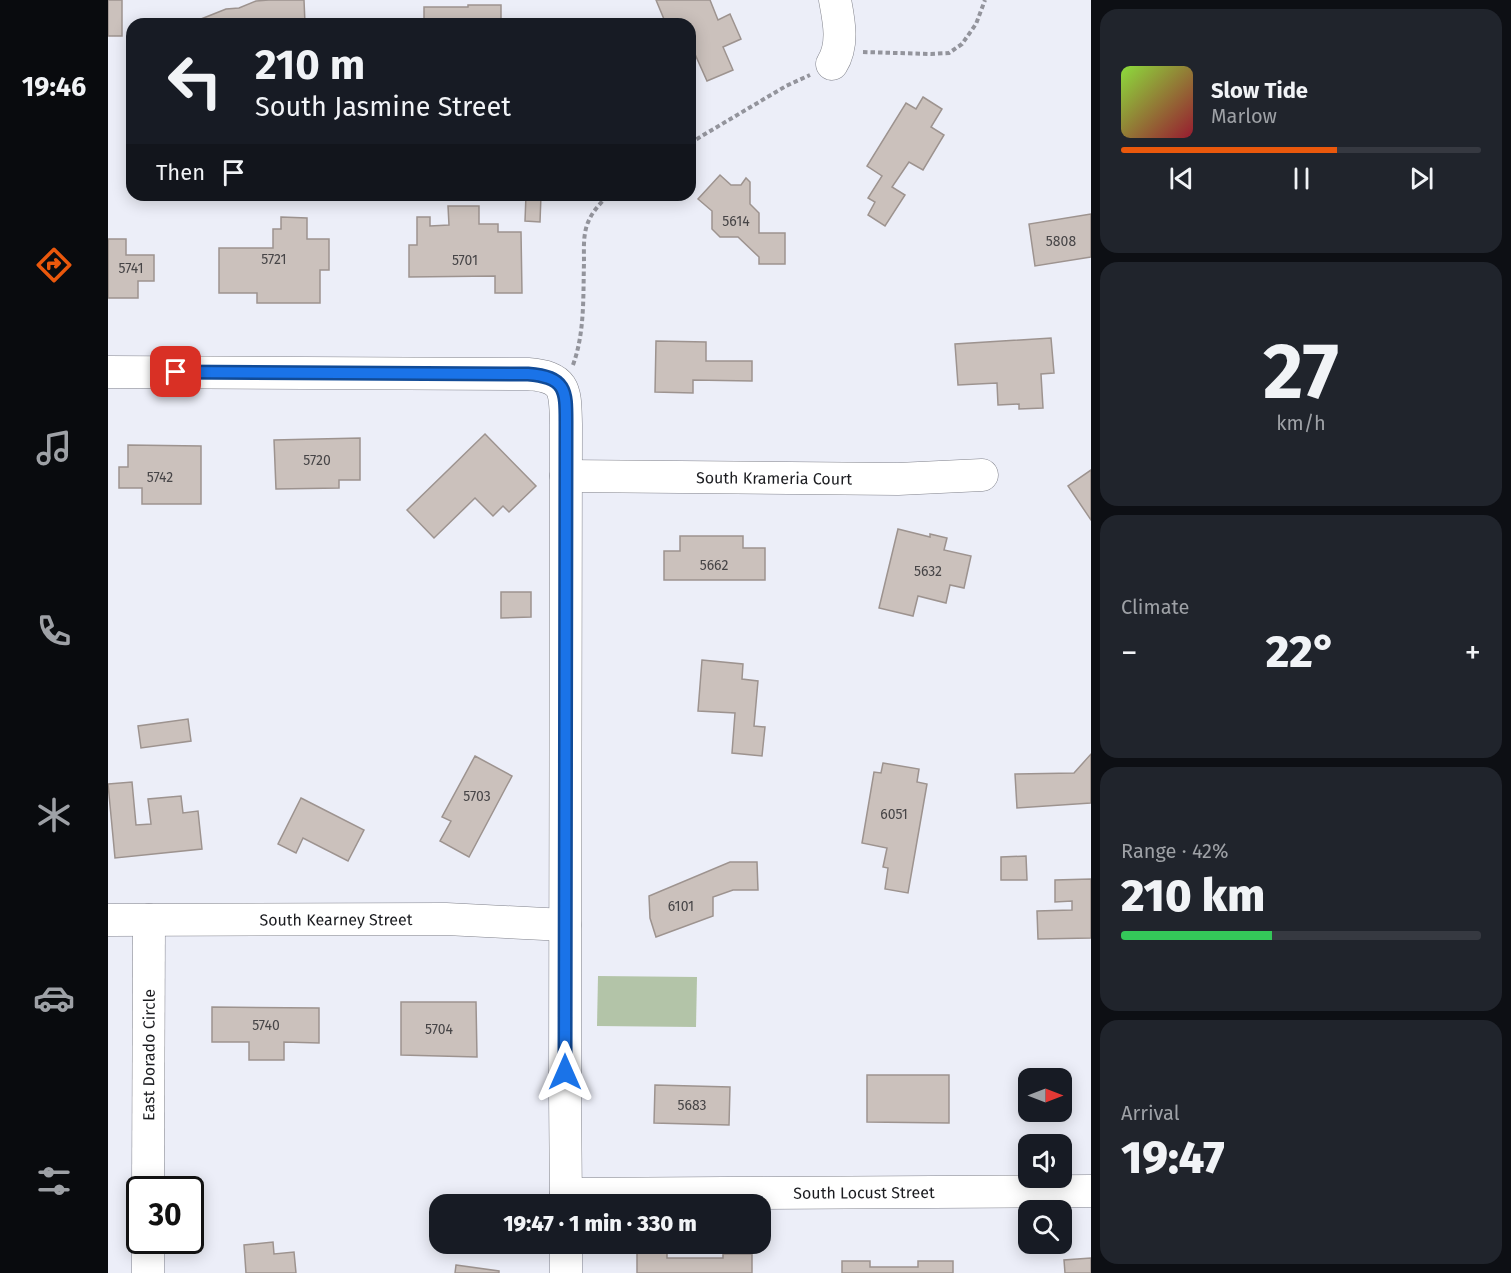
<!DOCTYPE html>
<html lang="en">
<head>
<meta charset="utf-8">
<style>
  body { margin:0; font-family:"Fira Sans",sans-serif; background:#20242c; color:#f1f3f6; height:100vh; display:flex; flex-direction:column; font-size:22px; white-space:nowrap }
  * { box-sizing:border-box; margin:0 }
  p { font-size:20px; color:#9ea1a6 }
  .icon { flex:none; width:33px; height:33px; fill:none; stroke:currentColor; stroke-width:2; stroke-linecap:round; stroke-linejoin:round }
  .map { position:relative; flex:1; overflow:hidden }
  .drawer { display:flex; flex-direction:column; gap:9px; padding:9px; background:#0d0f14; width:420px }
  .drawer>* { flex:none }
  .guide { position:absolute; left:18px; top:18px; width:570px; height:183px; border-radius:18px; box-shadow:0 3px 15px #0003; background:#171b24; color:#f1f3f6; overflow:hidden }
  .needle { width:39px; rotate:90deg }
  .controls { position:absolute; left:910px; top:1068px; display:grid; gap:12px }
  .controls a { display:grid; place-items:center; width:54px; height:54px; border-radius:12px; background:#171b24; box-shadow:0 3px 15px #0003; font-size:30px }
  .speed { position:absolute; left:18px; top:1176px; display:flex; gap:12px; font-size:30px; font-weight:700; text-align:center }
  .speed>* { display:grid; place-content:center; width:78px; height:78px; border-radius:50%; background:#171b24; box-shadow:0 3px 15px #0003; line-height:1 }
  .speed .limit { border:3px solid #111; border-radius:9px; background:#fff; color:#111 }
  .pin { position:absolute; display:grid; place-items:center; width:51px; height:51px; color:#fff; margin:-26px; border-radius:12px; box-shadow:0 3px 9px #0006 }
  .me { position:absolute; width:66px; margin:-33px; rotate:0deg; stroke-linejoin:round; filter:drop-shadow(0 0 4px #0008) }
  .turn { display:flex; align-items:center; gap:21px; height:126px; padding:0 30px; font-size:27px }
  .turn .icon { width:78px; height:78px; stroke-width:2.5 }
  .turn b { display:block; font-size:42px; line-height:51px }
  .then { display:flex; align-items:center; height:57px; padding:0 30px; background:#0003; gap:12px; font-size:22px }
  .big { font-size:45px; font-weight:800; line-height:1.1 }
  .drawer .widget { flex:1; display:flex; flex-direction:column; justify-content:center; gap:9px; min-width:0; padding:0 21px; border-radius:18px; background:#20242c }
  .drawer .dial { align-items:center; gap:0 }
  .dial b { font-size:78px; line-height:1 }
  .song { display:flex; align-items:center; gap:18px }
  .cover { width:72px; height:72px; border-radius:9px; background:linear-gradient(135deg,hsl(90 70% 55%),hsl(350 70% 35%)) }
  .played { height:6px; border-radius:3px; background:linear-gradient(90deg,#ea580c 60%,#363941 60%) }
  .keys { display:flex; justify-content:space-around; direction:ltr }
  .heat { display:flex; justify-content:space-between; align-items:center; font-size:33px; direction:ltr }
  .charge { height:9px; border-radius:4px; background:linear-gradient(90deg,#34c759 42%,#363941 0) }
  .trip { position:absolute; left:321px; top:1194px; width:342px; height:60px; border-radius:18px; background:#171b24; box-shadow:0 3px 15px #0003; font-weight:800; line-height:60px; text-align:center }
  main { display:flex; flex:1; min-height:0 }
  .dock { display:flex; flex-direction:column; width:108px; justify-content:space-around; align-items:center; background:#090b0e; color:#9ea1a6 }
  .dock .icon { width:42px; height:42px }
  .dock .current { color:#ea580c }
  .dock b { font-size:27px; color:#f1f3f6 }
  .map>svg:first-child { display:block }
</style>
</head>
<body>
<main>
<nav class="dock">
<b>19:46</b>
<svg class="icon current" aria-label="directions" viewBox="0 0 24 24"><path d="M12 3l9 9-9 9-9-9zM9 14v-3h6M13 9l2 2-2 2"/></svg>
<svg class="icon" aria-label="music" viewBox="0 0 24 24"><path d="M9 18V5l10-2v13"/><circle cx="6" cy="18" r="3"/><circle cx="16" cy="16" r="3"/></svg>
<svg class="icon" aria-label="phone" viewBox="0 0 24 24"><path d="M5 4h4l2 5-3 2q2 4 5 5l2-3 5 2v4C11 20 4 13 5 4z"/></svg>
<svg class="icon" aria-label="climate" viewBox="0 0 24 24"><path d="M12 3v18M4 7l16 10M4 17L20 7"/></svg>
<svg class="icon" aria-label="car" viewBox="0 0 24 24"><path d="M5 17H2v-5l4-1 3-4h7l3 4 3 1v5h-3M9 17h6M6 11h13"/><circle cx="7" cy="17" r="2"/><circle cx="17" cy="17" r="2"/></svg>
<svg class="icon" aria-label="filters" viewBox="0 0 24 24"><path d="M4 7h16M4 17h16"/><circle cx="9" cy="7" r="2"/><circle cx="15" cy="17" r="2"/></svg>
</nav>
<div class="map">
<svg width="983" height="1273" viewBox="0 0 983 1273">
  <rect width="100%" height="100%" fill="#eceef8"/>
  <path fill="#b3c4a8" d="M 490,976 L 589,977 L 588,1027 L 489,1026 Z"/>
  <g fill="#cbc1bc" stroke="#9d938f" stroke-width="1.5">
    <rect x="0" y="0" width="14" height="36"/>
    <path d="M 161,0 L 196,0 L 197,24 L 89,24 L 88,21 L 118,9 L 131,8 L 148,1 Z"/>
    <path d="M 548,0 L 602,0 L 610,20 L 622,14 L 633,39 L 615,47 L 625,70 L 599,81 L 582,43 L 582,24 L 558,24 Z"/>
    <path d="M 360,5 L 393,5 L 393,24 L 316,24 L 316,7 L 360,7 Z"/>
    <path d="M 815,97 L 834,109 L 823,127 L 836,135 L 815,170 L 801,162 L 784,187 L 797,195 L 777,226 L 760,215 L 767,202 L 760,198 L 774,176 L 759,166 L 798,103 L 808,109 Z"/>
    <path d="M 612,175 L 623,185 L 633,185 L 638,178 L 642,182 L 642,204 L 651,213 L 651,233 L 677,233 L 677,264 L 651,264 L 651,257 L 630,237 L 612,237 L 604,229 L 604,211 L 590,199 Z"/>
    <path d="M 418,195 L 433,195 L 432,222 L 417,221 Z"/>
    <path d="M 340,206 L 371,206 L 371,224 L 390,224 L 390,232 L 413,232 L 414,293 L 387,293 L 387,276 L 301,277 L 301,245 L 309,245 L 309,217 L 322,217 L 322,226 L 341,225 Z"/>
    <path d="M 983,214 L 983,257 L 927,266 L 921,224 Z"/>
    <path d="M 173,217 L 199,218 L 199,239 L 221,239 L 221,270 L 212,270 L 212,303 L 149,303 L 149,293 L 111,293 L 111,248 L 165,248 L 165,229 L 173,229 Z"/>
    <path d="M 0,239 L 18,239 L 18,255 L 46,255 L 46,281 L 30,281 L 30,298 L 0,298 Z"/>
    <path d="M 943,338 L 946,373 L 933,374 L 935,408 L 911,409 L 911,404 L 890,405 L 889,383 L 850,385 L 847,344 Z"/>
    <path d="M 548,341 L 598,342 L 598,361 L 644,361 L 644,381 L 585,380 L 585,393 L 547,392 Z"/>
    <path d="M 377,434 L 428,486 L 401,512 L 395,506 L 385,516 L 367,498 L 326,538 L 299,510 Z"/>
    <path d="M 252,438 L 252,480 L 231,480 L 231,488 L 168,489 L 166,440 Z"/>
    <path d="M 20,445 L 93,446 L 93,504 L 34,504 L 34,488 L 11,488 L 11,467 L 20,467 Z"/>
    <path d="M 983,470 L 983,520 L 960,486 Z"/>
    <path d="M 790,529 L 822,537 L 822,534 L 839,538 L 836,550 L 863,556 L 856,588 L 842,585 L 838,603 L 810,596 L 805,616 L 771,608 Z"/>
    <path d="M 572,536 L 635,536 L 635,548 L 657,548 L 657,580 L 556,580 L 556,551 L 572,551 Z"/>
    <path d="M 393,592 L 423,592 L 423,617 L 393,618 Z"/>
    <path d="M 594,660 L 635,664 L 634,679 L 650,681 L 646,726 L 657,727 L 654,756 L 624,753 L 627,713 L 590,711 Z"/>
    <path d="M 80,719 L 83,741 L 33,748 L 30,726 Z"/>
    <path d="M 983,754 L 983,803 L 909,808 L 907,774 L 966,773 Z"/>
    <path d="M 367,756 L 404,776 L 361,857 L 332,841 L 343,821 L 334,817 Z"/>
    <path d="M 775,763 L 811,769 L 809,782 L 819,784 L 800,893 L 777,889 L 780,868 L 775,867 L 779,848 L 754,843 L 766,772 L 773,773 Z"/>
    <path d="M 24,782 L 28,825 L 43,824 L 40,799 L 73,796 L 75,813 L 90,811 L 94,849 L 7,858 L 0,784 Z"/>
    <path d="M 193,798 L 256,830 L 240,861 L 195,838 L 188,853 L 170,844 Z"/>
    <path d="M 918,856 L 919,880 L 893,880 L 893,857 Z"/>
    <path d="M 622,862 L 649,862 L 650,890 L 625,890 L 605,897 L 605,916 L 548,937 L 542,918 L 541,896 Z"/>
    <path d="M 983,879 L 983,938 L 930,939 L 929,911 L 964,910 L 964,901 L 947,902 L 947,880 Z"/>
    <path d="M 293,1002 L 368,1002 L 369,1057 L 293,1055 Z"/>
    <path d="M 104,1007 L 211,1008 L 211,1043 L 176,1042 L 176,1060 L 141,1060 L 141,1042 L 104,1042 Z"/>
    <path d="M 759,1075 L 841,1075 L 841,1123 L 759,1122 Z"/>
    <path d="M 547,1085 L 622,1087 L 621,1125 L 546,1123 Z"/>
    <path d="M 165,1242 L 166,1254 L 186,1252 L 188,1273 L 138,1273 L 136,1245 Z"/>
    <path d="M 529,1249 L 559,1249 L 559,1258 L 615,1258 L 615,1254 L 644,1254 L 644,1273 L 529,1273 Z"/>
    <path d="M 983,1258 L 983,1273 L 957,1273 L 956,1260 Z"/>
    <path d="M 734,1261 L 762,1261 L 762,1267 L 810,1267 L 810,1261 L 845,1261 L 845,1273 L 734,1273 Z"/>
    <path d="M 348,1265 L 391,1271 L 391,1273 L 347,1273 Z"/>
  </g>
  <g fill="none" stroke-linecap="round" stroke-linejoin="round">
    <defs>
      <g id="minor">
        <path d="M 724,64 C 736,45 731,21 727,0"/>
        <path d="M 0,372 L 420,374 C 459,377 457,391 458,424 L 457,1093 L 458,1204"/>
        <path id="s1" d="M 458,476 L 790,479 L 874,475"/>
        <path id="s2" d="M 0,920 L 338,919 L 457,925"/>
        <path id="s3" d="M 40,1190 L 41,920"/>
        <path id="s4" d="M 458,1194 L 983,1191"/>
        <path d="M 458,1244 L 458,1273"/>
        <path d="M 40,1273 L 40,1240"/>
      </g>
    </defs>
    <use href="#minor" stroke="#80828b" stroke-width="33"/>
    <g stroke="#93949c" stroke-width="4" stroke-dasharray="4.5 3" stroke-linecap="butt">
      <path d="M 755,52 L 823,54 L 841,53 L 854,44 L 868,24 L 877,0"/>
      <path d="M 582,143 L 678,86 L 702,75"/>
      <path d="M 465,365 C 477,332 475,296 476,262 C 476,250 475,237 479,225 C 483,213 492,203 501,195"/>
    </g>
    <use href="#minor" stroke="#fff" stroke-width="32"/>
  </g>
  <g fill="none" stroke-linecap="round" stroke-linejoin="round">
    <defs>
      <path id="route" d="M 68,372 L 420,374 C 459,377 458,391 458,424 L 457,1072"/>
    </defs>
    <use href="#route" stroke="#114b97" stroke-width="15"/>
    <use href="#route" stroke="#1a73e8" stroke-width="10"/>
  </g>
  <g text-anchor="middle" stroke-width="4.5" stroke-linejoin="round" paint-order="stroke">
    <g font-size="14" fill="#474547">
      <text x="628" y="226">5614</text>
      <text x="953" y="246">5808</text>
      <text x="166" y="264">5721</text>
      <text x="357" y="265">5701</text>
      <text x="23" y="273">5741</text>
      <text x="209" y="465">5720</text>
      <text x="52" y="482">5742</text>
      <text x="606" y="570">5662</text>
      <text x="820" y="576">5632</text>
      <text x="369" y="801">5703</text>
      <text x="786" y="819">6051</text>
      <text x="573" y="911">6101</text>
      <text x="158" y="1030">5740</text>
      <text x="331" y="1034">5704</text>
      <text x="584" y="1110">5683</text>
    </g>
    <g font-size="16" fill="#1b1c20" stroke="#fff">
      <text dy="6" stroke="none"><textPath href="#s1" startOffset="208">South Krameria Court</textPath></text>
      <text dy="6" stroke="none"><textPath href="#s2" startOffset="228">South Kearney Street</textPath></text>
      <text dy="6" stroke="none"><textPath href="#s3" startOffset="135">East Dorado Circle</textPath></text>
      <text dy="6" stroke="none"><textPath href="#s4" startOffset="298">South Locust Street</textPath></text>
    </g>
  </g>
</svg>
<div class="controls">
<a><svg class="needle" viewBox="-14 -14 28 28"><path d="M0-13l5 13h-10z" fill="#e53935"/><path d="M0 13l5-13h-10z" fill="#9ea1a6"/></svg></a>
<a><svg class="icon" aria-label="sound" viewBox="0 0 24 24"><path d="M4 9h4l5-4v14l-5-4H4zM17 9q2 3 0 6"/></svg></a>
<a><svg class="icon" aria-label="search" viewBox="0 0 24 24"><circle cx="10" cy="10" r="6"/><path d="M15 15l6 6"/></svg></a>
</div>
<div class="speed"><div class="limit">30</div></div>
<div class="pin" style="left:68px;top:372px;background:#d93025"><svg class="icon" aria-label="arrive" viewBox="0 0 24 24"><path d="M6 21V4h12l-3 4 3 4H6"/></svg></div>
<svg class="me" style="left:457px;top:1072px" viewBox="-20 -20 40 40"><path d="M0-17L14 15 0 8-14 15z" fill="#1a73e8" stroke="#fff" stroke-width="4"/></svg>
<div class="trip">19:47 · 1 min · 330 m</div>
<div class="guide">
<div class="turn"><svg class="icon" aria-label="left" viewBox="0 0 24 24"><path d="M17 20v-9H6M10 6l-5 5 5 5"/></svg><div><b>210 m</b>South Jasmine Street</div></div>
<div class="then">Then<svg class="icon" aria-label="arrive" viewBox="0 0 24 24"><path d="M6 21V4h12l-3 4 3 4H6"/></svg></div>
</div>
</div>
<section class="drawer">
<div class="widget">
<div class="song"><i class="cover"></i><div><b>Slow Tide</b><p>Marlow</p></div></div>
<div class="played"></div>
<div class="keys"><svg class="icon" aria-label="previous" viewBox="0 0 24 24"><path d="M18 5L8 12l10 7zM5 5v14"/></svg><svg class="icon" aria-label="pause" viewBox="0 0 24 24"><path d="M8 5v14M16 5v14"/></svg><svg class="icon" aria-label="next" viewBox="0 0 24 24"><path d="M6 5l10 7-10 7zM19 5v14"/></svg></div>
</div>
<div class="widget dial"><b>27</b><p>km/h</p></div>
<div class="widget"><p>Climate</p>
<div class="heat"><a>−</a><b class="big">22°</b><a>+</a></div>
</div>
<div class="widget"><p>Range · 42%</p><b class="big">210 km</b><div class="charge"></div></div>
<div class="widget"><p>Arrival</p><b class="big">19:47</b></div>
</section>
</main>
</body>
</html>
